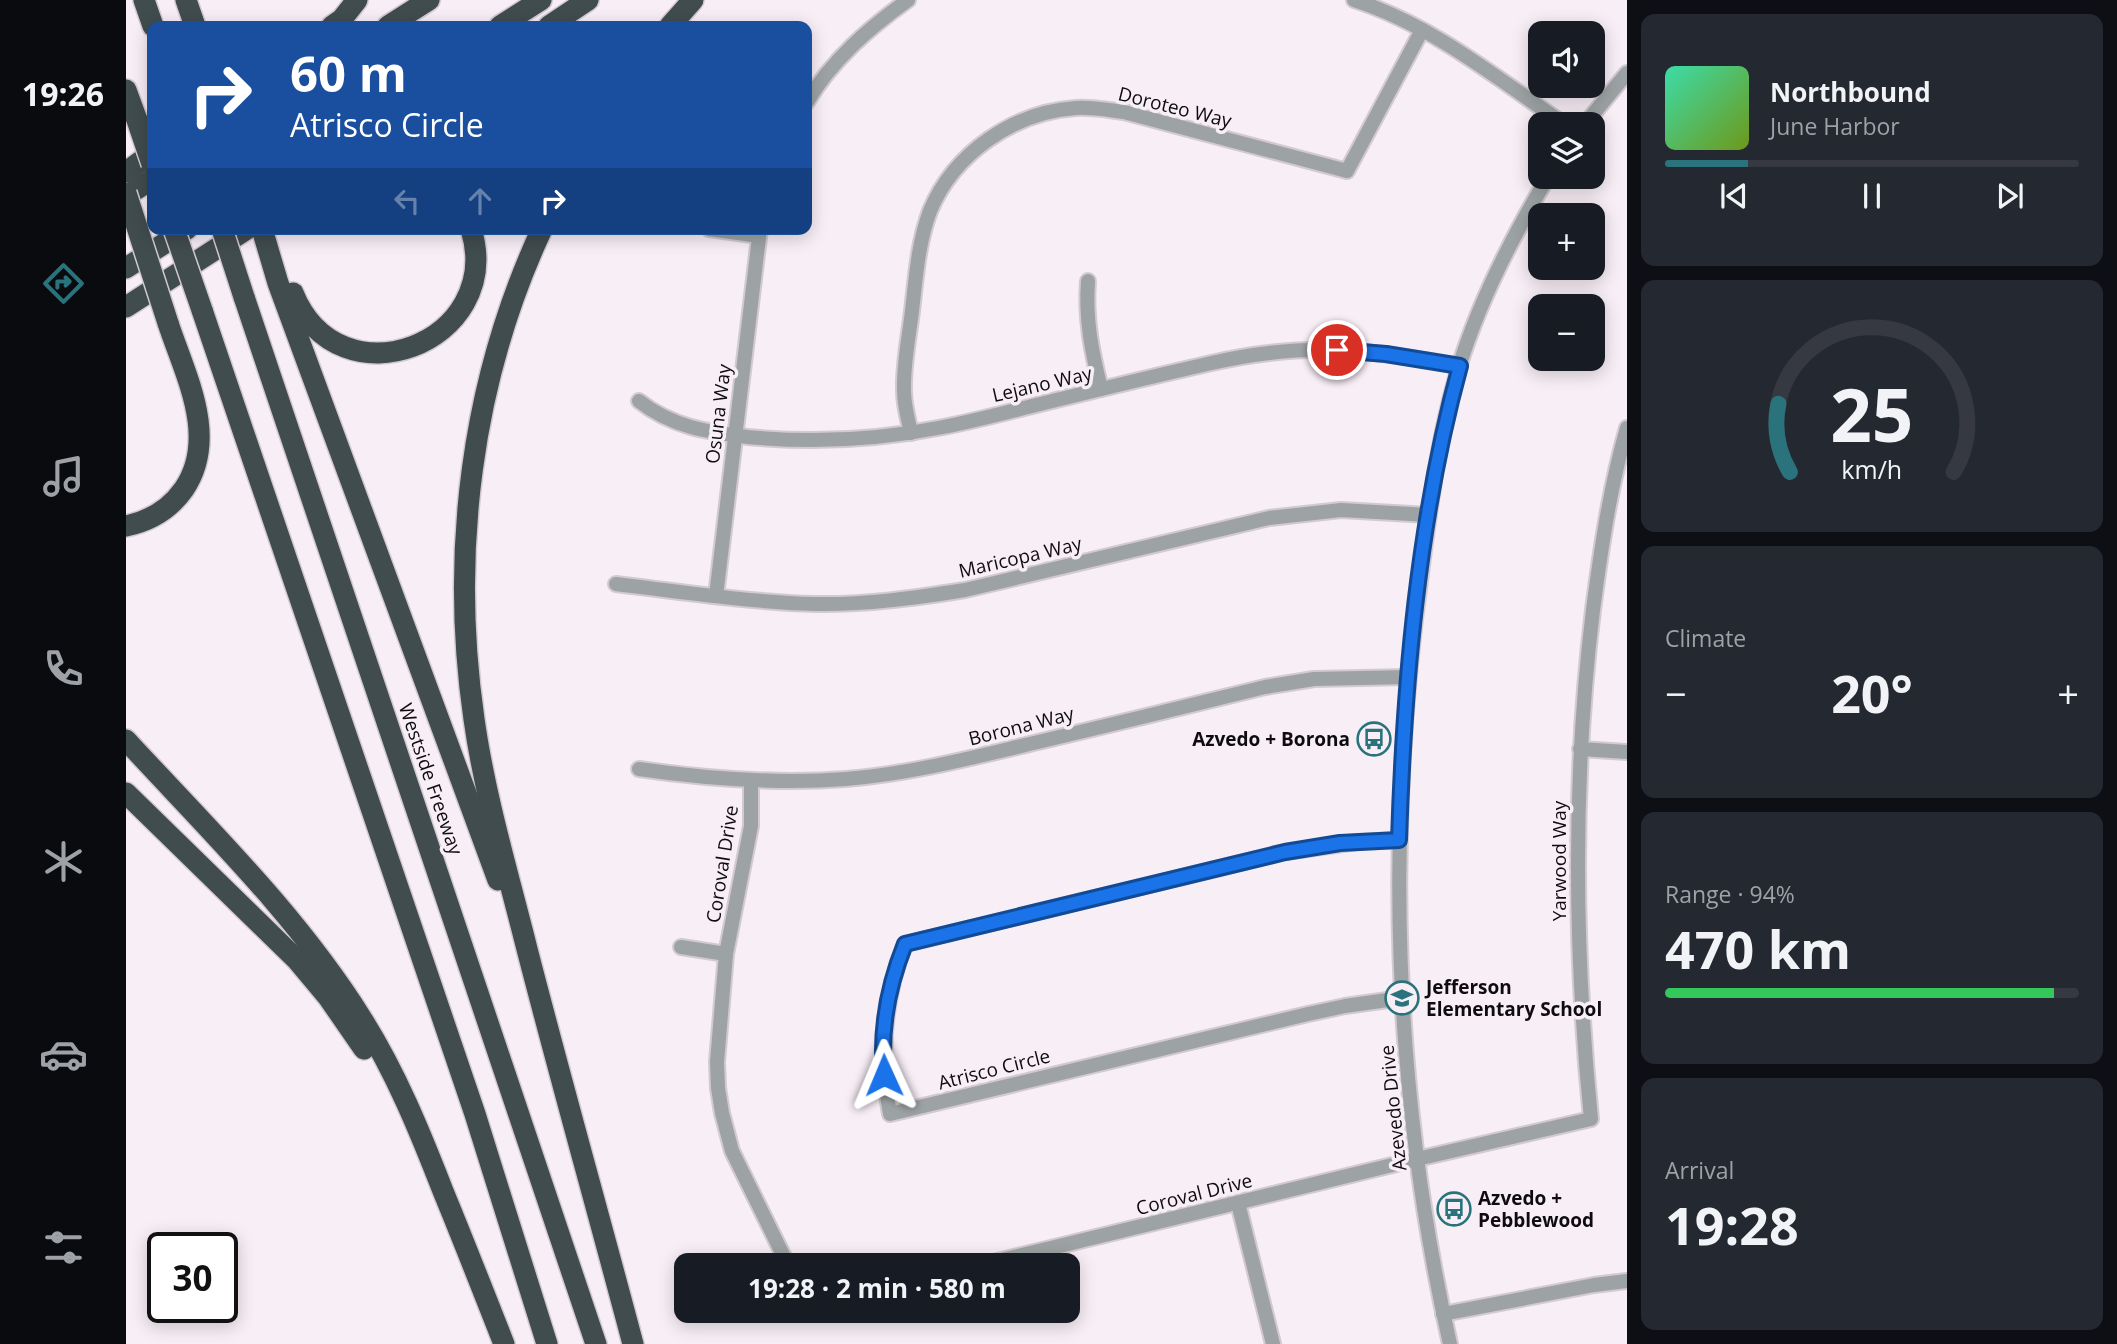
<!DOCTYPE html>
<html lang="en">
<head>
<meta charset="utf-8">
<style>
  body { margin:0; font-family:"Open Sans",sans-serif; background:#242831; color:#f1f3f6; height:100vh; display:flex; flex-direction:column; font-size:26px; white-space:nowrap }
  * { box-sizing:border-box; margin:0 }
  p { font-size:23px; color:#9ea1a6 }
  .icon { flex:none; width:38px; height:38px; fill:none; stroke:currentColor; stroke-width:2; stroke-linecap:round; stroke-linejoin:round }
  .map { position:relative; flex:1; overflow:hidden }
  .details { display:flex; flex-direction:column; gap:14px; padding:14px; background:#0d0f14; width:490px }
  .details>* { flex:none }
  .top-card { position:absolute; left:21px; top:21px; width:665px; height:214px; border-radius:14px; box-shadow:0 4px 18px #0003; background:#1a4fa0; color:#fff; overflow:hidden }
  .controls { position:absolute; left:1402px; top:21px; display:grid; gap:14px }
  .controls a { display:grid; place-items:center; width:77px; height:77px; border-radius:14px; background:#171b24; box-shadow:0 4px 18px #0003; font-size:35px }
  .speed { position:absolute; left:21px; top:1232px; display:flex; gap:14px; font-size:35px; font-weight:700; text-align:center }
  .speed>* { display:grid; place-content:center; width:91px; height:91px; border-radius:50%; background:#171b24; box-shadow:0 4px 18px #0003; line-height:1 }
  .speed .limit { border:4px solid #111; border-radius:10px; background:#fff; color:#111 }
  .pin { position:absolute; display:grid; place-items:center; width:60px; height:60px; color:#fff; margin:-30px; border:4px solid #fff; border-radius:50%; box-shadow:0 2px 7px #0007 }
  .me { position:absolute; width:77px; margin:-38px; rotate:359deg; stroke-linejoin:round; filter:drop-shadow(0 0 5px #0008) }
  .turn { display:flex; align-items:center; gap:24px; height:147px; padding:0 28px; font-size:32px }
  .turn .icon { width:91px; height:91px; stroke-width:2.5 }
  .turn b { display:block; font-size:49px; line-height:60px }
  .lanes { display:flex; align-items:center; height:66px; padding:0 28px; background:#0003; justify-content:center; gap:35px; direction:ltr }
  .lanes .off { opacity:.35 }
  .big { font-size:52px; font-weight:700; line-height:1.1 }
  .details .tile { flex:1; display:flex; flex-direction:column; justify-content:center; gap:10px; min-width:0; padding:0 24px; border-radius:14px; background:#242831 }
  .details .dial { align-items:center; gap:0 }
  .dial svg { height:182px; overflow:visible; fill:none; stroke:#363941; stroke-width:7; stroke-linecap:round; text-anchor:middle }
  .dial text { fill:#f1f3f6; stroke:none }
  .song { display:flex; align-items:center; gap:21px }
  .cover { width:84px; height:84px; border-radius:10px; background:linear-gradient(135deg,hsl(160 70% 55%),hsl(80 70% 35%)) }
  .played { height:7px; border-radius:4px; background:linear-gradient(90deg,#2a737c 20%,#363941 20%) }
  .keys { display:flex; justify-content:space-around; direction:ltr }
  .heat { display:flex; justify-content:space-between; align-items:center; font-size:38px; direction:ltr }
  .charge { height:10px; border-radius:5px; background:linear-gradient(90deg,#34c759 94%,#363941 0) }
  .trip { position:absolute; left:548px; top:1253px; width:406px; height:70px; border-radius:14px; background:#171b24; box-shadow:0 4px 18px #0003; font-weight:700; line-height:70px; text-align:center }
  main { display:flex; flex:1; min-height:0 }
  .tab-bar { display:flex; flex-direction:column; width:126px; justify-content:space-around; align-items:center; background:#090b0e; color:#9ea1a6 }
  .tab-bar .icon { width:49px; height:49px }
  .tab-bar .selected { color:#2a737c }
  .tab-bar b { font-size:32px; color:#f1f3f6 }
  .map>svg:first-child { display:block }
</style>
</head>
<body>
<main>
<nav class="tab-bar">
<b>19:26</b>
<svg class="icon selected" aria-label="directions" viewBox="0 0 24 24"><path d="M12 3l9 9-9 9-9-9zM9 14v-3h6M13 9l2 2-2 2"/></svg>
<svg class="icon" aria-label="music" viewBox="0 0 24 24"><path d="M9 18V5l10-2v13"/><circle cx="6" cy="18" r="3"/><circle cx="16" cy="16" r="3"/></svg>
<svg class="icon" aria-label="phone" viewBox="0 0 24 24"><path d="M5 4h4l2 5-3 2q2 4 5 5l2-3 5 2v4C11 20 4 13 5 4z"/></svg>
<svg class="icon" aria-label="climate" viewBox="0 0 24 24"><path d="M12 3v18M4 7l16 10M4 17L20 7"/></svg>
<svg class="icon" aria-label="car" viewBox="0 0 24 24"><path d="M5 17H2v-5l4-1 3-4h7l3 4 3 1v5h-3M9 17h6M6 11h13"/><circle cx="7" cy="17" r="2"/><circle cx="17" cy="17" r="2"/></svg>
<svg class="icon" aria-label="filters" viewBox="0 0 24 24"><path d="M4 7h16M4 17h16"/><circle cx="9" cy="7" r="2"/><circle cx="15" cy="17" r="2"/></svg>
</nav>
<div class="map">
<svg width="1501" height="1344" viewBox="0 0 1501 1344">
  <rect width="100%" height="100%" fill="#f8eef6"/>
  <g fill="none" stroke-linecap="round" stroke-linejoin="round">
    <defs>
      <g id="minor">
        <path d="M 1228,0 C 1306,25 1371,78 1438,124"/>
        <path d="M 681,102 C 706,60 743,28 782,0"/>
        <path d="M 1459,124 L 1501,73"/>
        <path d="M 583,229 L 633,236"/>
        <path d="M 962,281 C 959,319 966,353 975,389"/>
        <path d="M 513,401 C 546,427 581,432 622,437 C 685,443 750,440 812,428 C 845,422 878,413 910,405 C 967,391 1024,377 1081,364 C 1128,353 1177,347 1226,351 C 1262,353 1298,360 1334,366"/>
        <path d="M 785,433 C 782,419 778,405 778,391 C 777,365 783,337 786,311 C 790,277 792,243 804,211 C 828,153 888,112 950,108 C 966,107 982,110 998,112 L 1221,171 L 1296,30"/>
        <path d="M 490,584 C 556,592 622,602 689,604 C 739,605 789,598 839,590 L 1143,518 L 1215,510 L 1303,515"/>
        <path d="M 590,596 L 634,229"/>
        <path d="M 1454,749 L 1501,752"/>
        <path d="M 513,769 C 582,779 650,784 720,779 C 785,774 848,757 912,742 C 988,724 1063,706 1139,687 L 1188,679 L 1282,677"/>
        <path d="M 625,781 L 625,826 L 600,954 L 591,1062 L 592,1088 L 596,1113 L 606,1151 L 662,1265"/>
        <path d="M 1273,840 L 1231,842 L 1159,852 L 779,944 C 757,1000 753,1055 764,1114 L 1182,1014 L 1219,1006 L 1276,998"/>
        <path d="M 555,947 L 600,954"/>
        <path d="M 1112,1203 L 1147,1344"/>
        <path d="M 855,1265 L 1291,1159 L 1465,1119 C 1448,948 1446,782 1467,610 C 1475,549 1484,487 1501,428"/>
        <path d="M 1317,1314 L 1468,1285 L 1501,1281"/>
        <path d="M 1324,1344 C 1267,1092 1259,829 1295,573 C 1304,504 1313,434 1333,367 C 1354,299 1386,237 1422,177"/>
      </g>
      <g id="highway">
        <path d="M 18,0 L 27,26"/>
        <path d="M 60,0 L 69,26"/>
        <path d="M 206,26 L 216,19 L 231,0"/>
        <path d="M 262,26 L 303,0"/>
        <path d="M 374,26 L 415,0"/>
        <path d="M 423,26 L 462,0"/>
        <path d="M 544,26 L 567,0"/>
        <path d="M 0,90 L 11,120"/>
        <path d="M 0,172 L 26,153"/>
        <path d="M 0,196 L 26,179"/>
        <path d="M 136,229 L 152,283 L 372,880"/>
        <path d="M 416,229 C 345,381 324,554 348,719 C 359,797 382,873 401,949 C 435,1081 472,1212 507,1344"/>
        <path d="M 0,268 L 61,229"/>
        <path d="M 167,293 C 213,407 380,343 345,229"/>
        <path d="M 118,297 L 470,1344"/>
        <path d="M 0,307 L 121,229"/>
        <path d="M 76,310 L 349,1114 L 421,1344"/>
        <path d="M 0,526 C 24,521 44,509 58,489 C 93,437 59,375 42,323"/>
        <path d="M 0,740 C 83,830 171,915 236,1019 C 270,1073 294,1132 317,1191 C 338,1242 358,1293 378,1344"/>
        <path d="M 0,793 L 171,960 L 202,997 L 238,1049"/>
      </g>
    </defs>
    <use href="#minor" stroke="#d3cad1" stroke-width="18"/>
    <use href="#highway" stroke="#d3cad1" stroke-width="24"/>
    <use href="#minor" stroke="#9da3a4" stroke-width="14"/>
    <use href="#highway" stroke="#414c4e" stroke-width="21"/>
    <defs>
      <g id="highway-bridge">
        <path d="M 11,120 L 26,164"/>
        <path d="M 0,193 L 42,323"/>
        <path d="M 48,229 L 76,310"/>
        <path d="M 96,229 L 118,297"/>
      </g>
    </defs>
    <use href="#highway-bridge" stroke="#d3cad1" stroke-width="24" stroke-linecap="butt"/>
    <use href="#highway-bridge" stroke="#414c4e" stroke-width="21"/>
  </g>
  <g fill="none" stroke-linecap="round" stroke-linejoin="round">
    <defs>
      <path id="route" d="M 758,1075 C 754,1030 762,986 779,944 L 1159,852 L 1214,843 L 1273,840 C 1278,682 1292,519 1334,366 L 1260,354 L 1211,350"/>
    </defs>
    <use href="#route" stroke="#114b97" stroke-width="18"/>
    <use href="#route" stroke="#1a73e8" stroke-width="12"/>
  </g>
  <defs>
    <symbol id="bus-ring" viewBox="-11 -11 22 22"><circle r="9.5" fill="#f8eef6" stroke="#2a737c" stroke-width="1.5"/><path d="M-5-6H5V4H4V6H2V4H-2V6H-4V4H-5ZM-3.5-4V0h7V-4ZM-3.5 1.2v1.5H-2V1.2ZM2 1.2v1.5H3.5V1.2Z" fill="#2a737c"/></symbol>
    <symbol id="school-ring" viewBox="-11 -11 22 22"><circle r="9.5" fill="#f8eef6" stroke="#2a737c" stroke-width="1.5"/><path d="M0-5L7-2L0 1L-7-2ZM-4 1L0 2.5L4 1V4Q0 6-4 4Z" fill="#2a737c"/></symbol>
  </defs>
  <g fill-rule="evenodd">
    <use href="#bus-ring" x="1229" y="720" width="38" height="38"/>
    <use href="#school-ring" x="1257" y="979" width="38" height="38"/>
    <use href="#bus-ring" x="1309" y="1190" width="38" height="38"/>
  </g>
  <g text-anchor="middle" stroke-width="7" stroke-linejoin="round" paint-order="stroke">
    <g font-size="19" fill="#0f0c0f" stroke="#f8eef6">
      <text transform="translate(1049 107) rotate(14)" y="7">Doroteo Way</text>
      <text transform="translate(916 384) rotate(-13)" y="7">Lejano Way</text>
      <text transform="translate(592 414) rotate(-83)" y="7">Osuna Way</text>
      <text transform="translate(894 557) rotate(-13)" y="7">Maricopa Way</text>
      <text transform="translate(895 726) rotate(-14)" y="7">Borona Way</text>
      <text transform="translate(305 779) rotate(71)" y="7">Westside Freeway</text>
      <text transform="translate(1433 861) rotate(-90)" y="7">Yarwood Way</text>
      <text transform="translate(596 864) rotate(-81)" y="7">Coroval Drive</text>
      <text transform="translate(868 1069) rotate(-14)" y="7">Atrisco Circle</text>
      <text transform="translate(1267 1108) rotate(-96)" y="7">Azevedo Drive</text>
      <text transform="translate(1068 1194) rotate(-14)" y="7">Coroval Drive</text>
    </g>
    <g font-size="19" font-weight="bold" fill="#0f0c0f" stroke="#f8eef6" text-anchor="start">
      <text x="1224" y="746" text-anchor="end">Azvedo + Borona</text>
      <text x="1300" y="994">Jefferson<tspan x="1300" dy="22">Elementary School</tspan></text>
      <text x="1352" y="1205">Azvedo +<tspan x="1352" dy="22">Pebblewood</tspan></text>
    </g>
  </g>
</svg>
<div class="controls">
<a><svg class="icon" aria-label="sound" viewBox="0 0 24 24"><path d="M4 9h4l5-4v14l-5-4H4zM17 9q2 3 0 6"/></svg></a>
<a><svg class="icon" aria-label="layers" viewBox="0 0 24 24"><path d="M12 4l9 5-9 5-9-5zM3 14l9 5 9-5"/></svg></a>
<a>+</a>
<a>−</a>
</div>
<div class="speed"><div class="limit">30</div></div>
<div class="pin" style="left:1211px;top:350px;background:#d93025"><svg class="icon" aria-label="arrive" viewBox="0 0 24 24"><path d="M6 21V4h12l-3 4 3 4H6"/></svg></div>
<svg class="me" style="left:758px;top:1075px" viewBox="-20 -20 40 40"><path d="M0-17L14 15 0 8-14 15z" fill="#1a73e8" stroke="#fff" stroke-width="4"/></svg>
<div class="trip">19:28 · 2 min · 580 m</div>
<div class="top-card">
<div class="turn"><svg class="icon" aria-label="right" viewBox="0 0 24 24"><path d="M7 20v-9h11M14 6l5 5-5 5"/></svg><div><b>60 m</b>Atrisco Circle</div></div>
<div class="lanes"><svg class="icon off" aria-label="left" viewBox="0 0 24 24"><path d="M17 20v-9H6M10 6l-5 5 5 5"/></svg><svg class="icon off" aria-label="ahead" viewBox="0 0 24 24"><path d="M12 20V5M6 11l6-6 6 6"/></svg><svg class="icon" aria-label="right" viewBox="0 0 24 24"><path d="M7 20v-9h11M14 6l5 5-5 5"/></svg></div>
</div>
</div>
<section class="details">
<div class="tile">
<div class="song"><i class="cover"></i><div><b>Northbound</b><p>June Harbor</p></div></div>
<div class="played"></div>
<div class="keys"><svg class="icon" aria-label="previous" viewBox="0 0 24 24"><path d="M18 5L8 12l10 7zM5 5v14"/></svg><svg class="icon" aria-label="pause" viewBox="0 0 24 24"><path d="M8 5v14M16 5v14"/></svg><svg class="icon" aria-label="next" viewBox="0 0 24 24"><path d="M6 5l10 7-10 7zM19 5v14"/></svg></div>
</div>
<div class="tile dial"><svg viewBox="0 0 100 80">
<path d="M14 69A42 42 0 1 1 86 69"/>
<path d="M14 69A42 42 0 0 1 9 39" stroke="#2a737c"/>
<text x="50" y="56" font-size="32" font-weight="700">25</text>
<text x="50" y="72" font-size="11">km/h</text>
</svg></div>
<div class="tile"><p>Climate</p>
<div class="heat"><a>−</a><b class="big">20°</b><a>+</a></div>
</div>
<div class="tile"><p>Range · 94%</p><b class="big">470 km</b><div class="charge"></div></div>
<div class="tile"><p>Arrival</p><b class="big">19:28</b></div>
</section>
</main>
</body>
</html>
